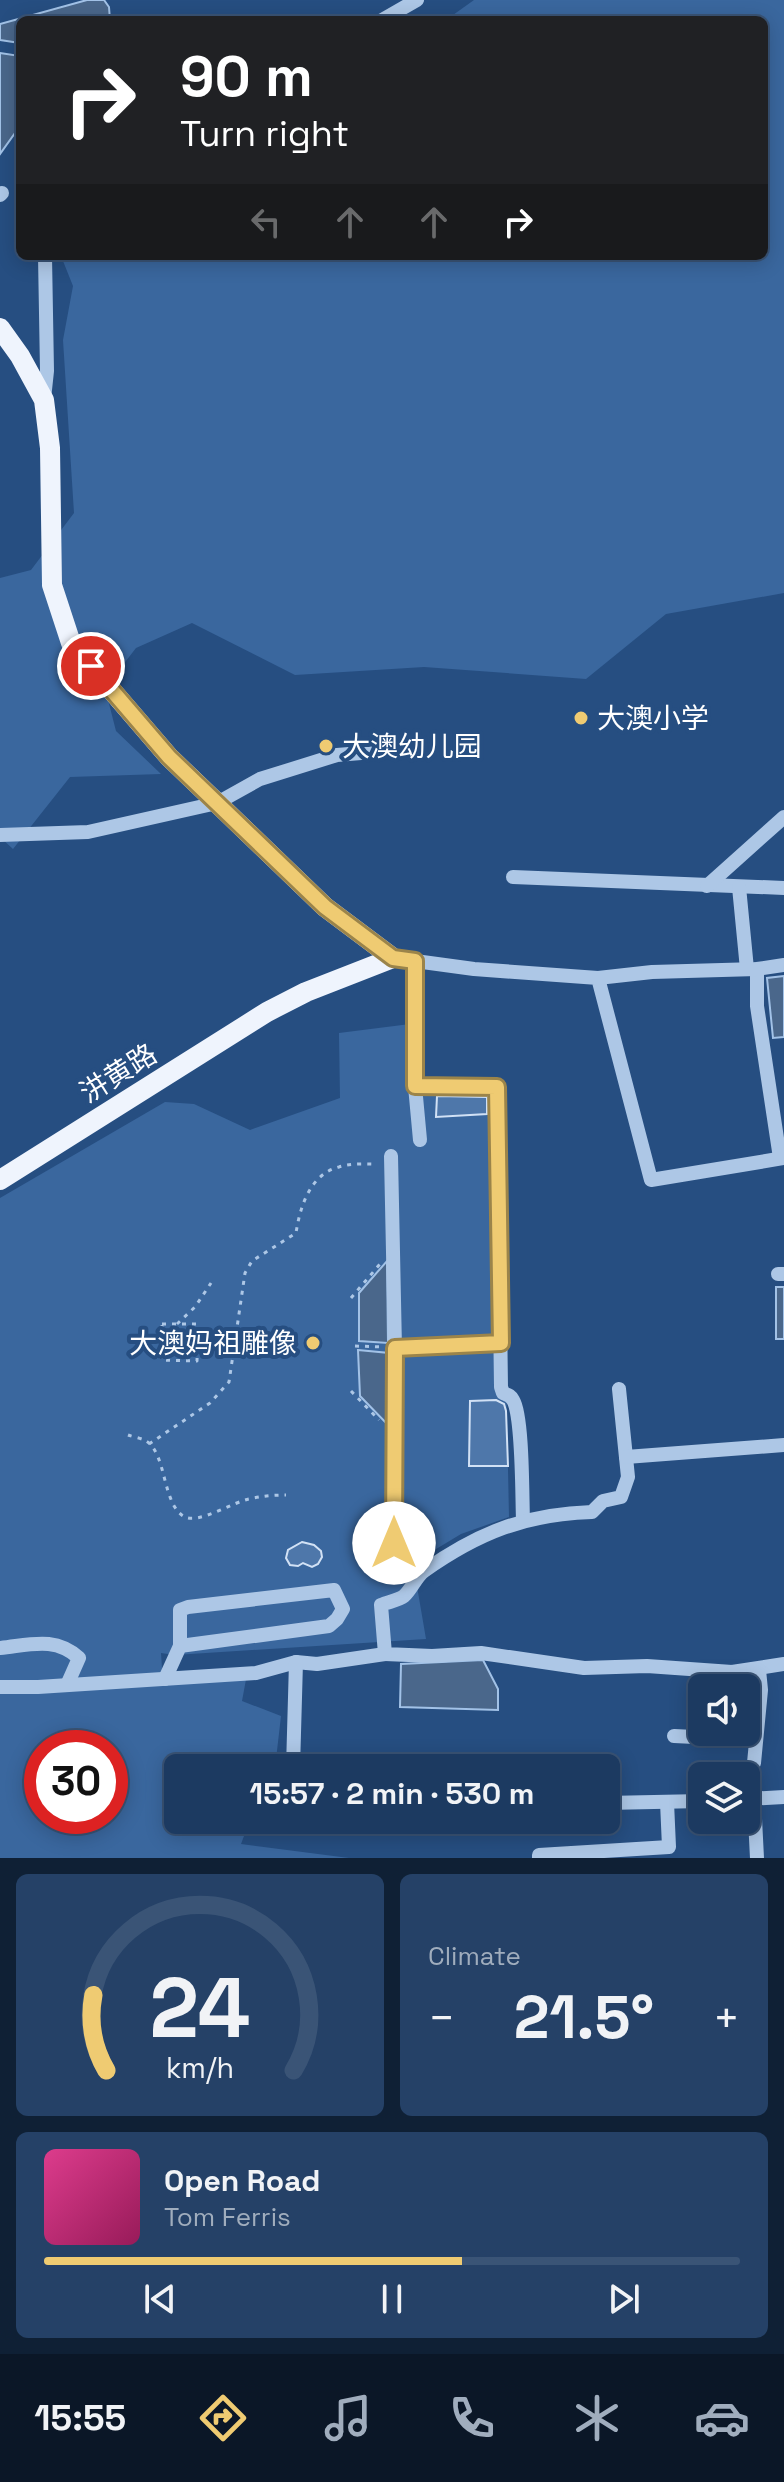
<!DOCTYPE html>
<html lang="en">
<head>
<meta charset="utf-8">
<style>
  body { margin:0; font-family:"Space Grotesk","Noto Sans SC",sans-serif; background:#254167; color:#f1f3f6; height:100vh; display:flex; flex-direction:column; font-size:30px; white-space:nowrap }
  * { box-sizing:border-box; margin:0 }
  p { font-size:26px; color:#a0adbd }
  .icon { flex:none; width:44px; height:44px; fill:none; stroke:currentColor; stroke-width:2; stroke-linecap:round; stroke-linejoin:round }
  .map { position:relative; height:1858px; overflow:hidden }
  .drawer { display:flex; flex-direction:column; gap:16px; padding:16px; background:#0f2035; flex:1 }
  .drawer>* { flex:none }
  .top-card { position:absolute; left:16px; top:16px; width:752px; height:244px; border-radius:12px; box-shadow:0 4px 20px #0003,0 0 0 2px #3a5476; background:#202124; color:#fff; overflow:hidden }
  .fabs { position:absolute; left:688px; top:1674px; display:grid; gap:16px }
  .fabs a { display:grid; place-items:center; width:72px; height:72px; border-radius:12px; background:#1c3a61; box-shadow:0 4px 20px #0003,0 0 0 2px #3a5476; font-size:40px }
  .speed { position:absolute; left:24px; top:1730px; display:flex; gap:16px; font-size:40px; font-weight:700; text-align:center }
  .speed>* { display:grid; place-content:center; width:104px; height:104px; border-radius:50%; background:#1c3a61; box-shadow:0 4px 20px #0003,0 0 0 2px #3a5476; line-height:1 }
  .speed .limit { border:12px solid #d22; background:#fff; color:#111 }
  .pin { position:absolute; display:grid; place-items:center; width:68px; height:68px; color:#fff; margin:-34px; border:4px solid #fff; border-radius:50%; box-shadow:0 2px 8px #0007 }
  .me { position:absolute; width:88px; margin:-44px; rotate:0deg; stroke-linejoin:round; filter:drop-shadow(0 0 6px #0008) }
  .turn { display:flex; align-items:center; gap:28px; height:168px; padding:0 32px; font-size:36px }
  .turn .icon { width:104px; height:104px; stroke-width:2.5 }
  .turn b { display:block; font-size:56px; line-height:68px }
  .lanes { display:flex; align-items:center; height:76px; padding:0 32px; background:#0003; justify-content:center; gap:40px; direction:ltr }
  .lanes .off { opacity:.35 }
  .big { font-size:60px; font-weight:600; line-height:1.1 }
  .drawer .tile { flex:1; display:flex; flex-direction:column; justify-content:center; gap:12px; min-width:0; padding:0 28px; border-radius:12px; background:#254167 }
  .drawer .dial { align-items:center; gap:0 }
  .dial svg { height:208px; overflow:visible; fill:none; stroke:#3a5476; stroke-width:7; stroke-linecap:round; text-anchor:middle }
  .dial text { fill:#f1f3f6; stroke:none }
  .song { display:flex; align-items:center; gap:24px }
  .cover { width:96px; height:96px; border-radius:12px; background:linear-gradient(135deg,hsl(330 70% 55%),hsl(330 70% 35%)) }
  .played { height:8px; border-radius:4px; background:linear-gradient(90deg,#efcb72 60%,#3a5476 60%) }
  .keys { display:flex; justify-content:space-around; direction:ltr }
  .heat { display:flex; justify-content:space-between; align-items:center; font-size:44px; direction:ltr }
  .drawer .tiles { flex:1; display:grid; gap:16px; grid-template-columns:1fr 1fr }
  .tile:last-child { grid-column:span 2 }
  .trip { position:absolute; left:164px; top:1754px; width:456px; height:80px; border-radius:12px; background:#1c3a61; box-shadow:0 4px 20px #0003,0 0 0 2px #3a5476; font-weight:600; line-height:80px; text-align:center }
  .tabs { display:flex; height:128px; justify-content:space-around; align-items:center; background:#0b1727; color:#a0adbd }
  .tabs .icon { width:56px; height:56px }
  .tabs .current { color:#efcb72 }
  .tabs b { font-size:36px; color:#f1f3f6 }
  .map>svg:first-child { display:block }
</style>
</head>
<body>
<div class="map">
<svg width="784" height="1858" viewBox="0 0 784 1858">
  <rect width="100%" height="100%" fill="#264e81"/>
  <g fill="#3a679e" fill-rule="evenodd">
    <path d="M 474,0 L 784,0 L 784,593 L 666,614 L 586,679 L 424,667 L 295,675 L 192,623 L 136,648 L 105,688 L 116,731 L 161,774 L 70,777 L 13,849 L 0,837 L 0,578 L 31,570 L 74,513 L 63,340 L 73,286 L 61,256 L 764,256 L 764,20 L 446,20 Z"/>
    <path d="M 418,1023 L 425,1082 L 500,1084 L 509,1517 L 461,1534 L 413,1563 L 426,1639 L 175,1655 L 161,1653 L 163,1683 L 247,1674 L 242,1701 L 281,1716 L 275,1768 L 178,1768 L 178,1820 L 250,1820 L 241,1844 L 349,1858 L 0,1858 L 0,1198 L 165,1102 L 194,1104 L 250,1130 L 340,1098 L 339,1033 ZM 42,1748 L 110,1748 L 110,1816 L 42,1816 Z"/>
  </g>
  <g fill="#4a678b" stroke="#a2c2e7" stroke-width="2">
    <path d="M 87,0 L 104,0 L 109,7 L 110,20 L 20,20 L 20,43 L 0,40 L 0,24 Z"/>
    <path d="M 0,53 L 20,56 L 20,126 L 0,154 Z"/>
    <path d="M 784,976 L 784,1037 L 773,1038 L 767,978 Z"/>
    <path d="M 387,1261 L 388,1343 L 359,1341 L 359,1293 Z"/>
    <path d="M 784,1287 L 784,1339 L 776,1339 L 776,1287 Z"/>
    <path d="M 358,1350 L 389,1353 L 390,1427 L 360,1396 Z"/>
    <path d="M 483,1660 L 498,1689 L 498,1710 L 400,1707 L 401,1664 Z"/>
  </g>
  <g fill="#4e77aa" stroke="#d1e1f5" stroke-width="2">
    <path d="M 437,1096 L 487,1097 L 487,1114 L 436,1117 Z"/>
    <path d="M 496,1400 L 504,1404 L 506,1411 L 508,1466 L 469,1466 L 470,1401 Z"/>
    <path d="M 302,1542 L 314,1545 L 321,1551 L 322,1557 L 318,1564 L 312,1567 L 303,1563 L 298,1566 L 290,1565 L 286,1558 L 288,1550 Z"/>
  </g>
  <g fill="none" stroke-linecap="round" stroke-linejoin="round">
    <g stroke="#adc7e6" stroke-width="3" stroke-dasharray="4 6" stroke-linecap="butt">
      <path d="M 351,1298 L 380,1264"/>
      <path d="M 162,1324 L 198,1324 L 197,1361 L 161,1360 Z"/>
      <path d="M 177,1324 L 195,1307 L 211,1283"/>
      <path d="M 198,1343 L 284,1345"/>
      <path d="M 355,1346 L 383,1347"/>
      <path d="M 351,1391 L 379,1420"/>
      <path d="M 128,1435 C 133,1437 141,1438 146,1441 C 167,1453 162,1506 185,1517 C 199,1524 233,1502 249,1499 C 262,1496 274,1495 286,1495"/>
      <path d="M 149,1444 L 210,1403 L 229,1382 L 245,1273 L 252,1261 L 296,1233 C 300,1207 310,1174 339,1167 C 351,1163 365,1164 377,1164"/>
    </g>
    <g stroke="#adc7e6" stroke-width="14">
      <path d="M 382,20 L 417,0"/>
      <path d="M 0,195 L 2,193"/>
      <path d="M 44,399 L 47,371 L 45,256"/>
      <path d="M 0,835 L 88,832 L 217,803 L 260,779 L 337,755 L 397,750"/>
      <path d="M 513,877 L 784,888"/>
      <path d="M 707,886 L 784,817"/>
      <path d="M 739,887 L 747,969"/>
      <path d="M 393,958 L 474,969 L 598,978 L 651,1180 L 784,1158"/>
      <path d="M 415,961 L 415,1086 L 497,1087 L 501,1387 L 503,1393 C 508,1395 510,1395 513,1400 C 523,1416 522,1497 523,1520"/>
      <path d="M 757,969 L 757,1006 L 780,1158"/>
      <path d="M 598,978 L 652,972 L 757,969 L 784,965"/>
      <path d="M 415,1086 L 420,1140"/>
      <path d="M 391,1156 L 395,1348 L 394,1543"/>
      <path d="M 778,1274 L 784,1274"/>
      <path d="M 395,1348 L 501,1343"/>
      <path d="M 619,1389 L 628,1477 L 621,1497 L 603,1501 L 592,1512 C 525,1514 478,1533 424,1571 C 415,1578 412,1589 404,1596 C 399,1600 388,1602 381,1605 L 385,1654 L 432,1656 L 481,1653 L 584,1668 L 647,1666 L 732,1672 L 784,1664"/>
      <path d="M 626,1457 L 784,1445"/>
      <path d="M 0,1648 C 30,1645 55,1636 79,1658 L 67,1685"/>
      <path d="M 753,1669 L 759,1670 L 761,1690 L 754,1763"/>
      <path d="M 165,1679 L 180,1646 L 180,1610 L 188,1607 L 334,1590 L 343,1609 L 337,1619 L 329,1626 L 180,1646"/>
      <path d="M 0,1687 L 38,1687 L 256,1673 L 296,1662 L 317,1664 L 385,1654"/>
      <path d="M 674,1736 L 756,1740"/>
      <path d="M 293,1768 L 296,1662"/>
      <path d="M 746,1799 L 784,1797"/>
      <path d="M 754,1799 L 757,1858"/>
      <path d="M 606,1803 L 702,1801"/>
      <path d="M 539,1858 L 539,1855 L 669,1847 L 667,1802"/>
    </g>
    <path stroke="#eff4fd" stroke-width="20" d="M 0,328 L 20,356 L 44,400 L 50,448 L 52,585 L 71,643 L 169,757 L 217,803 L 325,907 L 393,958 L 306,992 L 267,1012 L 0,1180"/>
  </g>
  <g fill="none" stroke-linecap="round" stroke-linejoin="round">
    <defs>
      <path id="route" d="M 91,666 L 169,757 L 325,907 L 393,958 L 415,961 L 415,1086 L 497,1087 L 501,1343 L 395,1348 L 394,1543"/>
    </defs>
    <use href="#route" stroke="#9b844a" stroke-width="20"/>
    <use href="#route" stroke="#efcb72" stroke-width="14"/>
  </g>
  <g fill="#efcb72" stroke="#264e81" stroke-width="3">
    <circle cx="581" cy="718" r="8"/>
    <circle cx="326" cy="746" r="8"/>
    <circle cx="313" cy="1343" r="8"/>
  </g>
  <g text-anchor="middle" stroke-width="8" stroke-linejoin="round" paint-order="stroke">
    <g font-size="28" fill="#fff" stroke="#264e81" text-anchor="start">
      <text x="597" y="728">大澳小学</text>
      <text x="342" y="756">大澳幼儿园</text>
      <text x="297" y="1353" text-anchor="end">大澳妈祖雕像</text>
    </g>
    <g font-size="28" fill="#fff" stroke="#264e81">
      <text transform="translate(118 1073) rotate(-32)" y="10">汫黄路</text>
    </g>
  </g>
</svg>
<div class="fabs">
<a><svg class="icon" aria-label="sound" viewBox="0 0 24 24"><path d="M4 9h4l5-4v14l-5-4H4zM17 9q2 3 0 6"/></svg></a>
<a><svg class="icon" aria-label="layers" viewBox="0 0 24 24"><path d="M12 4l9 5-9 5-9-5zM3 14l9 5 9-5"/></svg></a>
</div>
<div class="speed"><div class="limit">30</div></div>
<div class="pin" style="left:91px;top:666px;background:#d93025"><svg class="icon" aria-label="arrive" viewBox="0 0 24 24"><path d="M6 21V4h12l-3 4 3 4H6"/></svg></div>
<svg class="me" style="left:394px;top:1543px" viewBox="-20 -20 40 40"><circle r="19" fill="#fff"/><path d="M0-13L10 11 0 6-10 11z" fill="#efcb72"/></svg>
<div class="trip">15:57 · 2 min · 530 m</div>
<div class="top-card">
<div class="turn"><svg class="icon" aria-label="right" viewBox="0 0 24 24"><path d="M7 20v-9h11M14 6l5 5-5 5"/></svg><div><b>90 m</b>Turn right</div></div>
<div class="lanes"><svg class="icon off" aria-label="left" viewBox="0 0 24 24"><path d="M17 20v-9H6M10 6l-5 5 5 5"/></svg><svg class="icon off" aria-label="ahead" viewBox="0 0 24 24"><path d="M12 20V5M6 11l6-6 6 6"/></svg><svg class="icon off" aria-label="ahead" viewBox="0 0 24 24"><path d="M12 20V5M6 11l6-6 6 6"/></svg><svg class="icon" aria-label="right" viewBox="0 0 24 24"><path d="M7 20v-9h11M14 6l5 5-5 5"/></svg></div>
</div>
</div>
<section class="drawer">
<div class="tiles">
<div class="tile dial"><svg viewBox="0 0 100 80">
<path d="M14 69A42 42 0 1 1 86 69"/>
<path d="M14 69A42 42 0 0 1 9 40" stroke="#efcb72"/>
<text x="50" y="56" font-size="32" font-weight="700">24</text>
<text x="50" y="72" font-size="11">km/h</text>
</svg></div>
<div class="tile"><p>Climate</p>
<div class="heat"><a>−</a><b class="big">21.5°</b><a>+</a></div>
</div>
<div class="tile">
<div class="song"><i class="cover"></i><div><b>Open Road</b><p>Tom Ferris</p></div></div>
<div class="played"></div>
<div class="keys"><svg class="icon" aria-label="previous" viewBox="0 0 24 24"><path d="M18 5L8 12l10 7zM5 5v14"/></svg><svg class="icon" aria-label="pause" viewBox="0 0 24 24"><path d="M8 5v14M16 5v14"/></svg><svg class="icon" aria-label="next" viewBox="0 0 24 24"><path d="M6 5l10 7-10 7zM19 5v14"/></svg></div>
</div>
</div>
</section>
<nav class="tabs">
<b>15:55</b>
<svg class="icon current" aria-label="directions" viewBox="0 0 24 24"><path d="M12 3l9 9-9 9-9-9zM9 14v-3h6M13 9l2 2-2 2"/></svg>
<svg class="icon" aria-label="music" viewBox="0 0 24 24"><path d="M9 18V5l10-2v13"/><circle cx="6" cy="18" r="3"/><circle cx="16" cy="16" r="3"/></svg>
<svg class="icon" aria-label="phone" viewBox="0 0 24 24"><path d="M5 4h4l2 5-3 2q2 4 5 5l2-3 5 2v4C11 20 4 13 5 4z"/></svg>
<svg class="icon" aria-label="climate" viewBox="0 0 24 24"><path d="M12 3v18M4 7l16 10M4 17L20 7"/></svg>
<svg class="icon" aria-label="car" viewBox="0 0 24 24"><path d="M5 17H2v-5l4-1 3-4h7l3 4 3 1v5h-3M9 17h6M6 11h13"/><circle cx="7" cy="17" r="2"/><circle cx="17" cy="17" r="2"/></svg>
</nav>
</body>
</html>
